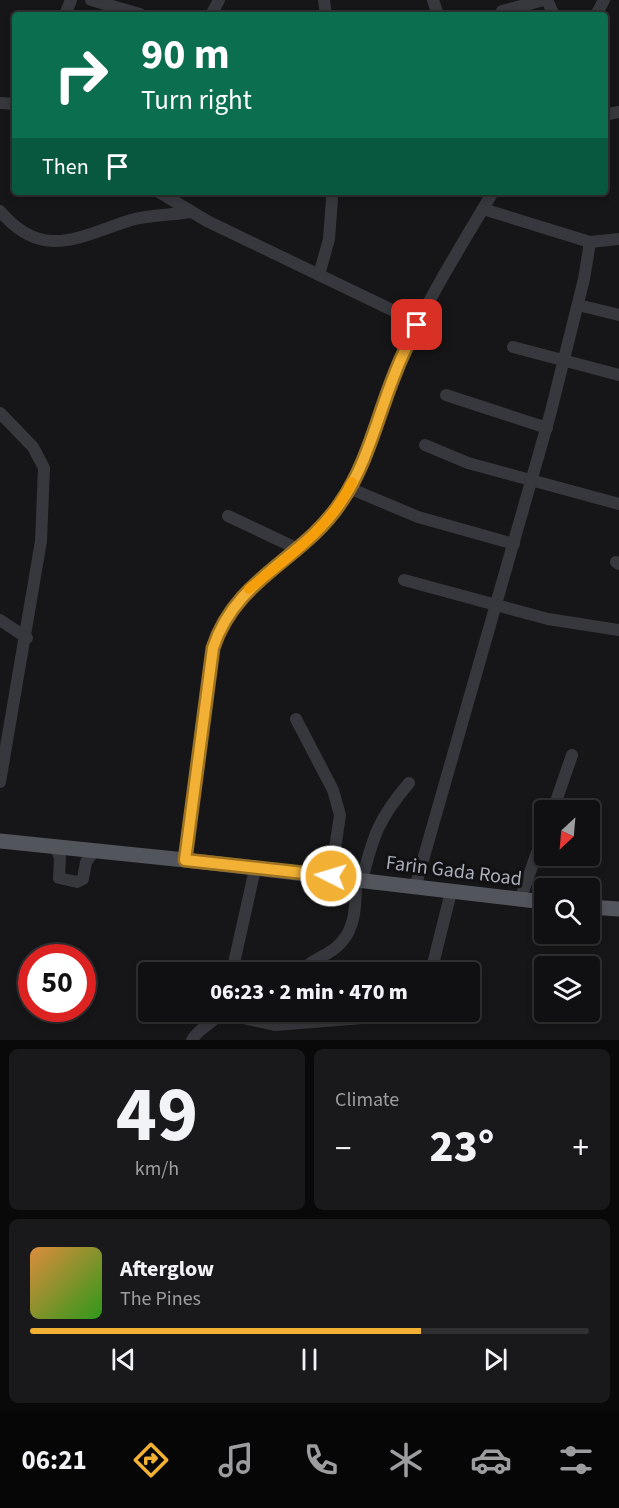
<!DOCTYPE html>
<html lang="en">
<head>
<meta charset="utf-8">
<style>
  body { margin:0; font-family:"Source Sans 3",sans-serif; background:#19191b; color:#f1f3f6; height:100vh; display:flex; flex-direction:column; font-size:22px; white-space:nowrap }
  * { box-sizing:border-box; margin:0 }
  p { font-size:20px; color:#9c9d9f }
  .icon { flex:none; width:33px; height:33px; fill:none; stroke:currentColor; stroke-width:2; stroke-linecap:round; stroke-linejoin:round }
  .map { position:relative; height:1040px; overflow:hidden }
  .sheet { display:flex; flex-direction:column; gap:9px; padding:9px; background:#09090a; flex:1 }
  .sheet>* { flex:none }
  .top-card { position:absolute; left:12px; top:12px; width:596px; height:183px; border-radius:6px; box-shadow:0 3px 9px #0003,0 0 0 2px #303032; background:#0b6e4f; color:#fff; overflow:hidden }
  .needle { width:39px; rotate:206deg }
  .controls { position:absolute; left:534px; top:800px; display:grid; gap:12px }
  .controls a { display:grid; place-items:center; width:66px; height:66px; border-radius:6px; background:#101012; box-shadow:0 3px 9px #0003,0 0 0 2px #303032; font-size:30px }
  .speed { position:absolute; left:18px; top:944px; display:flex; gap:12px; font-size:30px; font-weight:700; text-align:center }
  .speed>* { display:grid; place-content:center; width:78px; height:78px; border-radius:50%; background:#101012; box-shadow:0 3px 9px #0003,0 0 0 2px #303032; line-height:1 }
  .speed .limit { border:9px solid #d22; background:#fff; color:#111 }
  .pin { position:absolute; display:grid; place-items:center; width:51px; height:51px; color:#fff; margin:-26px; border-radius:12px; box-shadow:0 3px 9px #0006 }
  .me { position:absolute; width:66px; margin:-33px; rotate:275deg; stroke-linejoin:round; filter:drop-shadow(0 0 4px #0008) }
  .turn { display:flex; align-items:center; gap:21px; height:126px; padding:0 30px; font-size:27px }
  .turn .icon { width:78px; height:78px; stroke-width:2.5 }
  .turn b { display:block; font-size:42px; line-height:51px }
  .then { display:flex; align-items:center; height:57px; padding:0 30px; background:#0003; gap:12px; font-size:22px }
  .big { font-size:45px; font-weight:800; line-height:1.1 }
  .sheet .widget { flex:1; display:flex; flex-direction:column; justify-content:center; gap:9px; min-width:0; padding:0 21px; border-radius:9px; background:#19191b }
  .sheet .dial { align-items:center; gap:0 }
  .dial b { font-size:78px; line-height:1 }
  .song { display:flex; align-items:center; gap:18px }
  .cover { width:72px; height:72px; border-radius:9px; background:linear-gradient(135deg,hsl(30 70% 55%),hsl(110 70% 35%)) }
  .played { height:6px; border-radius:3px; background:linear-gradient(90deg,#f2b134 70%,#303032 70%) }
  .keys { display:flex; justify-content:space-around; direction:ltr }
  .heat { display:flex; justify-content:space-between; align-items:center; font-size:33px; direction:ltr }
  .sheet .tiles { flex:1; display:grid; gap:9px; grid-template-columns:1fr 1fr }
  .widget:last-child { grid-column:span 2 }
  .trip { position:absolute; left:138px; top:962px; width:342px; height:60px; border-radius:6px; background:#101012; box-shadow:0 3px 9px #0003,0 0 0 2px #303032; font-weight:800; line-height:60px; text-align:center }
  .tab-bar { display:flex; height:96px; justify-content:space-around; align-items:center; background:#060607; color:#9c9d9f }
  .tab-bar .icon { width:42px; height:42px }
  .tab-bar .selected { color:#f2b134 }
  .tab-bar b { font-size:27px; color:#f1f3f6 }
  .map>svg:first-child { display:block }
</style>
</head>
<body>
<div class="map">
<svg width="619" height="1040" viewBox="0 0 619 1040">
  <rect width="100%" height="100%" fill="#161618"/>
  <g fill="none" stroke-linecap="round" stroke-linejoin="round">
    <g stroke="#37383d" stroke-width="12">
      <path d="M 91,0 L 140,14"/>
      <path d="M 324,0 L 326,15"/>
      <path d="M 433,0 L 438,15"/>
      <path d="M 547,0 L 554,15"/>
      <path d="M 502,11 L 544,0"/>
      <path d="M 65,15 L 71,0"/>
      <path d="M 211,15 L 219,0"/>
      <path d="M 596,15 L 604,0"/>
      <path d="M 0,103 L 15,104"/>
      <path d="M 604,115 L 619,112"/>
      <path d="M 159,192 L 207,221 L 419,323"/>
      <path d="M 0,211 C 43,262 80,236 131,220 C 150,215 172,215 191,212"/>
      <path d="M 590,242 L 619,239"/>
      <path d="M 319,275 L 329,239 L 332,199"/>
      <path d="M 578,305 L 619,315"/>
      <path d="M 513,347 L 619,375"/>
      <path d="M 446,395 L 547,428"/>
      <path d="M 0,413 L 33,447 L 44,468 L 41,541 L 0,782"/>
      <path d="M 425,445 L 468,463 L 619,504"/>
      <path d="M 349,488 L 418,517 L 514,544"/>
      <path d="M 228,516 L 298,549"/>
      <path d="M 616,562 L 619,564"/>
      <path d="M 404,580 L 548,619 L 619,630"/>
      <path d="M 0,620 L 27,638"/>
      <path d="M 296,719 L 333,790 L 340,815 L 331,876"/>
      <path d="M 553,810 L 572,755"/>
      <path d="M 55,847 L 60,857 L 59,878 L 77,882 L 83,879 L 86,862 L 94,851"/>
      <path d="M 185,860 L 213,648 C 235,580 290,568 330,518 C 364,474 375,418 396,368 C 423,307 459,249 493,192"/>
      <path d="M 362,880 C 373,836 379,818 409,783"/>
      <path d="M 415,888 L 550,415 L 584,279 L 590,242 L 483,209"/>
      <path d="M 520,900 L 544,833"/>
      <path d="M 232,972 L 255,869"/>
      <path d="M 301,972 C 307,963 319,959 328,953 C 356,937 356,909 356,879"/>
      <path d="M 431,972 L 451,892"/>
      <path d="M 220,1013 L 275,1025 L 412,1014 L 415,1011"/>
      <path d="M 192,1040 C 199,1027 214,1024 221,1011"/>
    </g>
    <g stroke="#53555c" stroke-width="15">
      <path d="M 0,841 L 185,860 L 544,902"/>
      <path d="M 590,907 L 619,909"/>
    </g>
  </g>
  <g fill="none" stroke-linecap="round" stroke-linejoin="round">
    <defs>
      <path id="route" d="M 331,876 L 185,860 L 213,648 C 236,577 303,560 341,502 C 368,463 378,414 396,371 C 402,355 410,340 417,325"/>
    </defs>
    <use href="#route" stroke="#9d7322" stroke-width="15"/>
    <use href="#route" stroke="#f2b134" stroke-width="10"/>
    <path stroke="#f59e0b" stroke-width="10" d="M 249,589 C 288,557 329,529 352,482"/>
  </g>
  <g text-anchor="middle" stroke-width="6" stroke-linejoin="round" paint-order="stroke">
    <g font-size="20" fill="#a8adb8" stroke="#111113">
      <text transform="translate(454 870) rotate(7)" y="7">Farin Gada Road</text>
    </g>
  </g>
</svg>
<div class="controls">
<a><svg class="needle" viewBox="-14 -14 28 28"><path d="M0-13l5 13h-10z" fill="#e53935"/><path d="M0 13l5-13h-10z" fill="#9c9d9f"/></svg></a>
<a><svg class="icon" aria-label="search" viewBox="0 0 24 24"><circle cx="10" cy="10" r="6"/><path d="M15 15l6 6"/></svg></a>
<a><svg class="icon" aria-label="layers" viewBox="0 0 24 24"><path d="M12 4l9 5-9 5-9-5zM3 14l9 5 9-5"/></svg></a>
</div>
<div class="speed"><div class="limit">50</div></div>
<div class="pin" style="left:417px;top:325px;background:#d93025"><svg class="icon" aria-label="arrive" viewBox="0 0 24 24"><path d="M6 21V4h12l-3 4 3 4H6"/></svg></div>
<svg class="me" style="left:331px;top:876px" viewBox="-20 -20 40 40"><circle r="17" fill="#f2b134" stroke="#fff" stroke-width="3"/><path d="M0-11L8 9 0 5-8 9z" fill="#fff"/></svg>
<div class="trip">06:23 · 2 min · 470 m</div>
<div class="top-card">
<div class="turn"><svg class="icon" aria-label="right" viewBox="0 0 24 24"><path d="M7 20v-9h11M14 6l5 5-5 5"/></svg><div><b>90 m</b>Turn right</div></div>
<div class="then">Then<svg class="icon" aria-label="arrive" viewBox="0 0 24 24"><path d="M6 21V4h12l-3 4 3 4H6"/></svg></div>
</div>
</div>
<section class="sheet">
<div class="tiles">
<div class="widget dial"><b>49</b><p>km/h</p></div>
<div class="widget"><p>Climate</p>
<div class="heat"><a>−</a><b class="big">23°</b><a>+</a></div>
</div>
<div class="widget">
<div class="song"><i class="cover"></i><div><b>Afterglow</b><p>The Pines</p></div></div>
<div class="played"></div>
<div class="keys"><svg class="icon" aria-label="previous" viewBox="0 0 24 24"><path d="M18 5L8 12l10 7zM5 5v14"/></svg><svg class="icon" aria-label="pause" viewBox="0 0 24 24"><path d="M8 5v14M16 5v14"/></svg><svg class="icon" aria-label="next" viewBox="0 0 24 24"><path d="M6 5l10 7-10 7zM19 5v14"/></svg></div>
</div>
</div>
</section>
<nav class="tab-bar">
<b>06:21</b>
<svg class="icon selected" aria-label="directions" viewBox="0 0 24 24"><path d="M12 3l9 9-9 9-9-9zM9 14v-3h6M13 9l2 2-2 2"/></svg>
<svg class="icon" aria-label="music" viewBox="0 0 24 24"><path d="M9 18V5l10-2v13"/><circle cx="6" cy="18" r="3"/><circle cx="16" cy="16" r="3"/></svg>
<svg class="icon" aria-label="phone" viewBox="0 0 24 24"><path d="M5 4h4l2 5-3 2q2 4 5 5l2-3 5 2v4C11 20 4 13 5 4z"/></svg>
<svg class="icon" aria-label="climate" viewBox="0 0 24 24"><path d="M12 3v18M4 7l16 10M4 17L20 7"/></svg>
<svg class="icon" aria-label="car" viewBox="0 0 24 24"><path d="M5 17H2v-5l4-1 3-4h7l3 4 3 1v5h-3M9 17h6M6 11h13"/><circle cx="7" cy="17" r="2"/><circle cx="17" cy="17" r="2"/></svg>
<svg class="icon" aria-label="filters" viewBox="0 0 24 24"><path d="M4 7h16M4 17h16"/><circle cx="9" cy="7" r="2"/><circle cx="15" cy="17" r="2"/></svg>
</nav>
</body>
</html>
